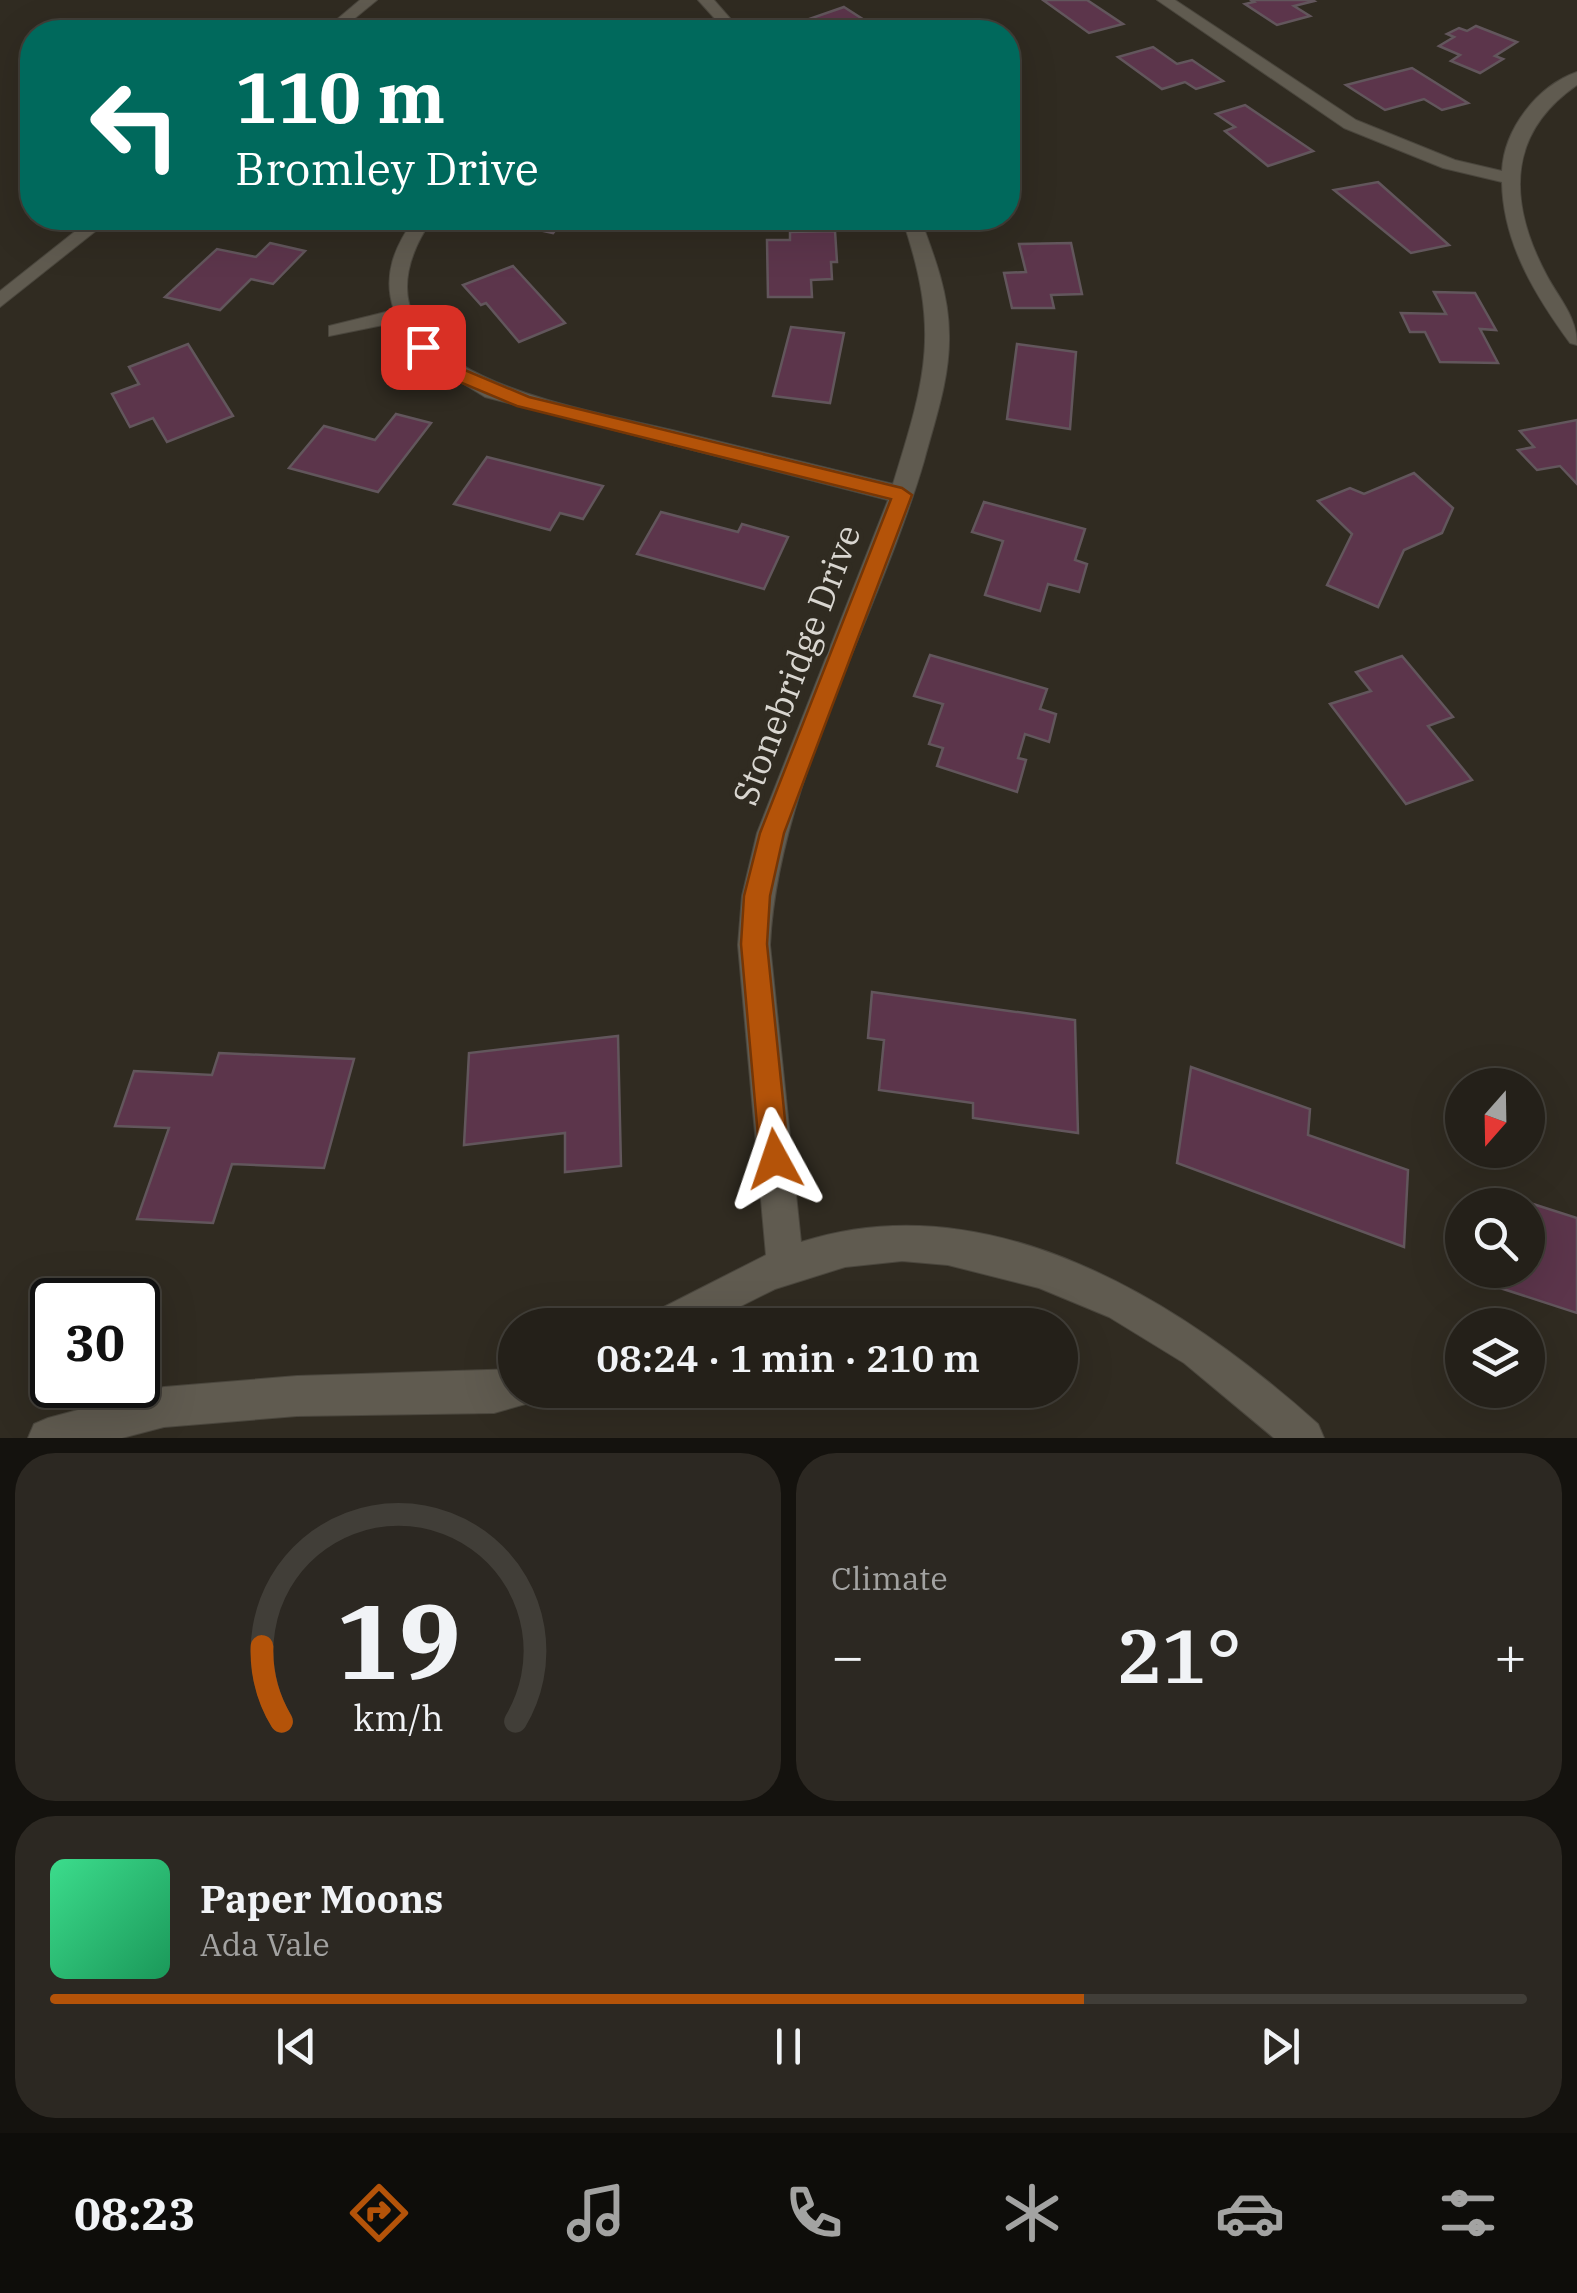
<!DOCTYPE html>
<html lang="en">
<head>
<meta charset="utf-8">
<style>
  body { margin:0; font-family:"IBM Plex Serif",serif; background:#2c2822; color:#f1f3f6; height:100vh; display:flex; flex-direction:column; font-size:38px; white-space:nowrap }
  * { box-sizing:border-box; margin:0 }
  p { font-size:32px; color:#a3a3a2 }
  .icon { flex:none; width:55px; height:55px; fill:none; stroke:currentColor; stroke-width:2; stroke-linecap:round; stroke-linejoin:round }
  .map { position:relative; height:1438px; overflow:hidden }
  .side { display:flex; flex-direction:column; gap:15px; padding:15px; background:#14120e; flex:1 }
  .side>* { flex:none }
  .top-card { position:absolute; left:20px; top:20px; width:1000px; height:210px; border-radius:40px; box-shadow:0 10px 40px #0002,0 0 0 2px #413e38; background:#00695c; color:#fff; overflow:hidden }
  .needle { width:65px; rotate:200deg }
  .tools { position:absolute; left:1445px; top:1068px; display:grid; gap:20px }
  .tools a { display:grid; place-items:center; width:100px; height:100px; border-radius:50%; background:#242019; box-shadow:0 10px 40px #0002,0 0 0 2px #413e38; font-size:50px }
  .speed { position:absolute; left:30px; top:1278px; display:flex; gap:20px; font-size:50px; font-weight:700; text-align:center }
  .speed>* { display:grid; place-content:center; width:130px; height:130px; border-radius:50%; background:#242019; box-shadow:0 10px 40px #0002,0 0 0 2px #413e38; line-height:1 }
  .speed .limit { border:5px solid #111; border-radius:15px; background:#fff; color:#111 }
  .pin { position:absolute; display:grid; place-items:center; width:85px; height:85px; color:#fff; margin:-42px; border-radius:20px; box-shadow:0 5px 15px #0006 }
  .me { position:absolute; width:110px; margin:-55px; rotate:355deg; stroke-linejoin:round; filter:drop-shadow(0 0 8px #0008) }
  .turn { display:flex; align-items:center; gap:35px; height:210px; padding:0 50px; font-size:45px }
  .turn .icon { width:130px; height:130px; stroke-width:2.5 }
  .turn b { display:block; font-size:70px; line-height:85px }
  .big { font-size:75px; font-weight:600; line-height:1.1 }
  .side .widget { flex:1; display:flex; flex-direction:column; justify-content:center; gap:15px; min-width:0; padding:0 35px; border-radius:40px; background:#2c2822 }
  .side .dial { align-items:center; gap:0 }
  .dial svg { height:260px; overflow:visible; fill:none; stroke:#413e38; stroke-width:7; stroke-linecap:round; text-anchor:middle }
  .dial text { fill:#f1f3f6; stroke:none }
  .song { display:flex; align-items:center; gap:30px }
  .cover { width:120px; height:120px; border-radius:15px; background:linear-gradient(135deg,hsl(150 70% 55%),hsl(150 70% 35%)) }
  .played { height:10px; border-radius:5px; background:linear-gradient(90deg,#b45309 70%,#413e38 70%) }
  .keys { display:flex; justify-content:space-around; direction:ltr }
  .heat { display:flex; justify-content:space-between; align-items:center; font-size:55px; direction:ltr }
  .side .tiles { flex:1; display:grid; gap:15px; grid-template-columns:1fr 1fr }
  .widget:last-child { grid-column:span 2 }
  .trip { position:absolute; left:498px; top:1308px; width:580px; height:100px; border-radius:50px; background:#242019; box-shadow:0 10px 40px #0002,0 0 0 2px #413e38; font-weight:600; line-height:100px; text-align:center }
  .tab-bar { display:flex; height:160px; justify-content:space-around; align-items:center; background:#0e0d0a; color:#a3a3a2 }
  .tab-bar .icon { width:70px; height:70px }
  .tab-bar .selected { color:#b45309 }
  .tab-bar b { font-size:45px; color:#f1f3f6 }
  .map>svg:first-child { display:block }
</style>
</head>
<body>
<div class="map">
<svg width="1577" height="1438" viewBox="0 0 1577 1438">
  <rect width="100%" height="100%" fill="#302b21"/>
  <g fill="#5c354b" stroke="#62565c" stroke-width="2.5">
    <path d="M 1043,0 L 1087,0 L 1123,24 L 1089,33 Z"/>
    <path d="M 1251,0 L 1312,0 L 1314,1 L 1294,6 L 1310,16 L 1277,25 L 1245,4 L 1254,2 Z"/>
    <path d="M 844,7 L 869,23 L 876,20 L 896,32 L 830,32 L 809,19 Z"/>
    <path d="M 1476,26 L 1517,42 L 1495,56 L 1503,59 L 1480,73 L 1451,61 L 1460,55 L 1439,46 L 1454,37 L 1447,34 L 1459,28 L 1467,31 Z"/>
    <path d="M 1153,47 L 1177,64 L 1192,60 L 1223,81 L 1196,89 L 1185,82 L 1162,89 L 1118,57 Z"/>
    <path d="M 1412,68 L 1468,103 L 1442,110 L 1424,99 L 1385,110 L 1346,85 Z"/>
    <path d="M 1245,105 L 1313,151 L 1268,166 L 1225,131 L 1235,127 L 1216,114 Z"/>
    <path d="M 1378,182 L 1449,245 L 1411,253 L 1334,190 Z"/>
    <path d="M 501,218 L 585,218 L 581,223 L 564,219 L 553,233 L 498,221 Z"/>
    <path d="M 835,231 L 837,262 L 831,262 L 832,279 L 811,280 L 812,297 L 768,297 L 767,240 L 790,240 L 790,232 Z"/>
    <path d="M 270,243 L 305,251 L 273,284 L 251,279 L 220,310 L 165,297 L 217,249 L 256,257 Z"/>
    <path d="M 1071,243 L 1082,294 L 1051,295 L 1054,308 L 1012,308 L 1004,273 L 1026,272 L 1019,244 Z"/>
    <path d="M 513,266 L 565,323 L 519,342 L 486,303 L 481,305 L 463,285 Z"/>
    <path d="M 1434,292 L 1475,293 L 1496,330 L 1480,329 L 1498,363 L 1440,362 L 1425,332 L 1410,332 L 1401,313 L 1446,314 Z"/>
    <path d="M 791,327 L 844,333 L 830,403 L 773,396 Z"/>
    <path d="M 188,344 L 233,416 L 167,442 L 153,418 L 130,427 L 112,394 L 139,384 L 129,367 Z"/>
    <path d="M 1017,344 L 1076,352 L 1070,429 L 1007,419 Z"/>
    <path d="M 396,414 L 431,423 L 378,492 L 289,468 L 324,426 L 375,440 Z"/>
    <path d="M 1577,420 L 1577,484 L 1560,466 L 1537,470 L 1518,450 L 1534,447 L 1520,431 Z"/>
    <path d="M 487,457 L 603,486 L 583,519 L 560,513 L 550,530 L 454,504 Z"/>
    <path d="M 1414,473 L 1453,508 L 1442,533 L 1404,550 L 1378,607 L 1327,585 L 1352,534 L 1318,501 L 1350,488 L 1364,494 Z"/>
    <path d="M 984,502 L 1085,529 L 1075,560 L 1087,564 L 1079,592 L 1048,584 L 1040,611 L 985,595 L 1003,541 L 972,532 Z"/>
    <path d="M 661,512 L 738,532 L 742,524 L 788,537 L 764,589 L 637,554 Z"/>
    <path d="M 930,655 L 1047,689 L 1040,709 L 1056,714 L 1049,742 L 1025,734 L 1018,758 L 1026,760 L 1017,792 L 937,766 L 943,748 L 929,744 L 943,704 L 914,696 Z"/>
    <path d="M 1402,656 L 1453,717 L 1428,726 L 1472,780 L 1406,804 L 1330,704 L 1371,691 L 1356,672 Z"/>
    <path d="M 872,992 L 1075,1020 L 1078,1133 L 973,1118 L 973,1103 L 879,1090 L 884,1040 L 868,1038 Z"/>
    <path d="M 618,1036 L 621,1166 L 565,1172 L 565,1133 L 464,1145 L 469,1053 Z"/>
    <path d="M 219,1053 L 354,1059 L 324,1168 L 232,1164 L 213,1223 L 137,1219 L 169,1128 L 115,1126 L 134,1071 L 212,1075 Z"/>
    <path d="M 1191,1067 L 1310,1109 L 1308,1135 L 1408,1170 L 1404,1247 L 1177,1163 Z"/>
    <path d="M 1492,1191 L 1577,1218 L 1577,1313 L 1497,1287 L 1496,1270 L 1528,1270 L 1528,1205 L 1492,1205 Z"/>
  </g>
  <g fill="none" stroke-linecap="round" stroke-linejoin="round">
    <defs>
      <g id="minor">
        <path d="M 360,0 L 377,0 L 338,32 L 322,32 Z"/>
        <path d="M 698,0 L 714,0 L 742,32 L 727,32 Z"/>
        <path d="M 1157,0 L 1175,0 L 1356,120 L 1455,160 L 1502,171 C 1504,129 1537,86 1577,72 L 1577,85 C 1506,134 1508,203 1547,276 C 1560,300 1577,317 1577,345 L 1570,343 C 1535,295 1503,243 1502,182 L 1443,168 L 1344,128 Z"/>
        <path d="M 92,218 L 112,218 L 0,307 L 0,291 Z"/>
        <path d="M 415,218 L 433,218 C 326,372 578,407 672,430 C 746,448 820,466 893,484 C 927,375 940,329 902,218 L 920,218 C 934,255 949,294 949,335 C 950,378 935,420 924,461 C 878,618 778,784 770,945 L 801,1242 C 991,1181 1182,1302 1318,1424 L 1324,1438 L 1274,1438 L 1184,1363 L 1109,1317 L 1039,1288 L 948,1265 L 902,1261 L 845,1267 L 775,1289 L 703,1325 L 648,1325 L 654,1312 L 766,1255 L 738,945 L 742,896 L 757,833 L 888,500 L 485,397 L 428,362 L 398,322 L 329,336 L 329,326 L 394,310 C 382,275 395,246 415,218 Z"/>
        <path d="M 515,1369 L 515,1390 L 534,1390 L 529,1403 L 494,1413 L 297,1416 L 164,1427 L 122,1438 L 28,1438 L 34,1424 L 48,1418 L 164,1387 L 297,1376 Z"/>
      </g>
    </defs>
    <use href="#minor" stroke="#4a463d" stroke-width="2"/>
    <use href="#minor" fill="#605b50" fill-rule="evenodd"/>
  </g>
  <path fill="#b45309" stroke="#753606" stroke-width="2.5" d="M 417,343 L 429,343 L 462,369 L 529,397 L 902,488 L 912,495 L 784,833 L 770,896 L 767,944 L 789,1159 L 785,1170 L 775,1174 L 764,1170 L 760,1159 L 741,944 L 744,896 L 760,833 L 891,499 L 517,406 L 450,378 L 417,351 Z"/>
  <g text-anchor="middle" stroke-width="10" stroke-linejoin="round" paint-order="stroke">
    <g font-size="35" fill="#d9d6d0" stroke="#302b21">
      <text transform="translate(797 665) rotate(-69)" y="12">Stonebridge Drive</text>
    </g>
  </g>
</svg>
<div class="tools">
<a><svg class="needle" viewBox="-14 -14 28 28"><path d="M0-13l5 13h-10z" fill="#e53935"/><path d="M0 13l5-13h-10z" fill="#a3a3a2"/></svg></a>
<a><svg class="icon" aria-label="search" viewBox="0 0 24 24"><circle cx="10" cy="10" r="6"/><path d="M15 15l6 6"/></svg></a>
<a><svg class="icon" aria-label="layers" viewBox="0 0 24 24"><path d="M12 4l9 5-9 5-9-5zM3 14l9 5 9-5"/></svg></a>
</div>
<div class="speed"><div class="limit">30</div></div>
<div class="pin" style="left:423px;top:347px;background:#d93025"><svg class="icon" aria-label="arrive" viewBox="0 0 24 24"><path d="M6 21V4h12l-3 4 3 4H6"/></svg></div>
<svg class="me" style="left:775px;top:1159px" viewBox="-20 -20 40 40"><path d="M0-17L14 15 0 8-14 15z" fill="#b45309" stroke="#fff" stroke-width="4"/></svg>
<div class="trip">08:24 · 1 min · 210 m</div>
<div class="top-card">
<div class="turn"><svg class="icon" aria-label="left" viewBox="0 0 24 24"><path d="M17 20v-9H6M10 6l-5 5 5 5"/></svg><div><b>110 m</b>Bromley Drive</div></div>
</div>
</div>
<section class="side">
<div class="tiles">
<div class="widget dial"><svg viewBox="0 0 100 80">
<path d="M14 69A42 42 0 1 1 86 69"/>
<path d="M14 69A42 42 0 0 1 8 46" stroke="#b45309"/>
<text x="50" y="56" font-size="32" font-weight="700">19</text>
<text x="50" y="72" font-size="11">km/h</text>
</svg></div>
<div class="widget"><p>Climate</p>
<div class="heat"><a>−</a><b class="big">21°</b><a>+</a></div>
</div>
<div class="widget">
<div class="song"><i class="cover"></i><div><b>Paper Moons</b><p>Ada Vale</p></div></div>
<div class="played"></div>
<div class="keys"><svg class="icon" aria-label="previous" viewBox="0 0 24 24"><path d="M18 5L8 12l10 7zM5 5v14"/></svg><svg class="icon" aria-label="pause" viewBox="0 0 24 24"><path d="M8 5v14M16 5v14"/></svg><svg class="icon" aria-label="next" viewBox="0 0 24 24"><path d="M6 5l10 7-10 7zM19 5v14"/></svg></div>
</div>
</div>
</section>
<nav class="tab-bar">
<b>08:23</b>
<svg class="icon selected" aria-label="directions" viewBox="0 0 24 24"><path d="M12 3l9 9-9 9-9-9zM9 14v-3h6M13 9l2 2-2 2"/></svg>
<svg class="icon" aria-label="music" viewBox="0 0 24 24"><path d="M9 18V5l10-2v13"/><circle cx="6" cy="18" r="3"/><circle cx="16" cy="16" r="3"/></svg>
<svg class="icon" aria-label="phone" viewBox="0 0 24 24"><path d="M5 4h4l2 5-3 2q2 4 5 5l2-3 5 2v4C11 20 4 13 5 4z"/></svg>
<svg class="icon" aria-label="climate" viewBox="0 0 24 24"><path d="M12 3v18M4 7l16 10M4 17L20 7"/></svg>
<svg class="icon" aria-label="car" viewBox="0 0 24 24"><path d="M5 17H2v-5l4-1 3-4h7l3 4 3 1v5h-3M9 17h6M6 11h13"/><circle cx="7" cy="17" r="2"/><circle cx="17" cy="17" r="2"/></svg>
<svg class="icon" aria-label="filters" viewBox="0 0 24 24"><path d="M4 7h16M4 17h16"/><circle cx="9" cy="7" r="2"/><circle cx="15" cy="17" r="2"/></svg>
</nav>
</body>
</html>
